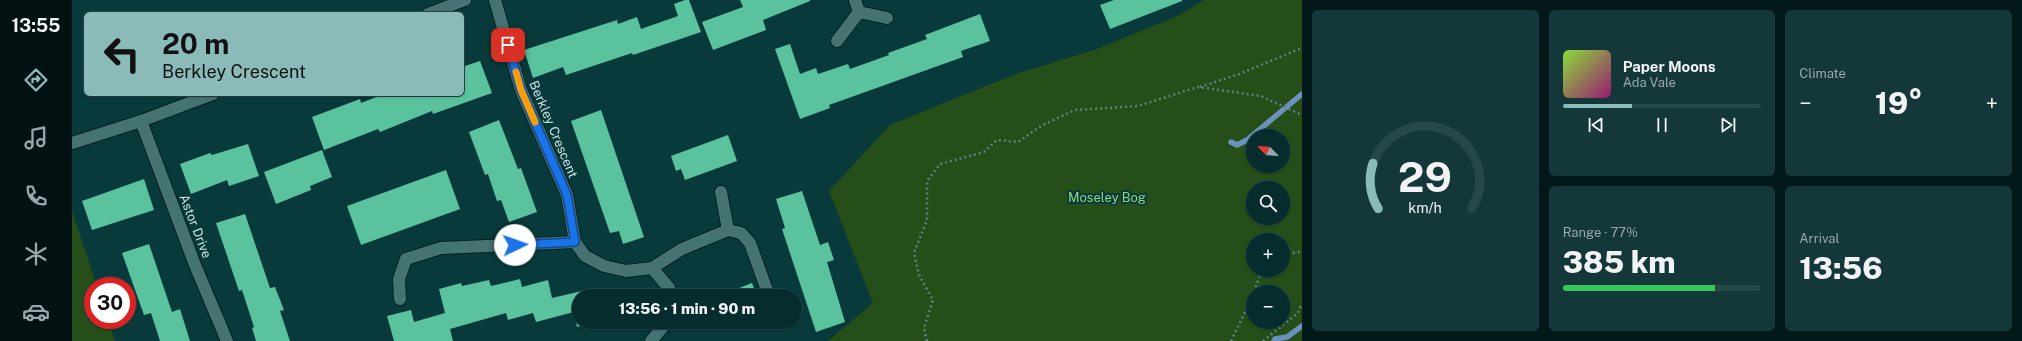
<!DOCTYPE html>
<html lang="en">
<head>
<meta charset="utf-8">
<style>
  body { margin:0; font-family:"Public Sans",sans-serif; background:#143839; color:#f1f3f6; height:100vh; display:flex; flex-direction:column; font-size:15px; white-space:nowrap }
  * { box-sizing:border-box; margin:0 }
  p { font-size:13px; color:#98a7aa }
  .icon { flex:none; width:22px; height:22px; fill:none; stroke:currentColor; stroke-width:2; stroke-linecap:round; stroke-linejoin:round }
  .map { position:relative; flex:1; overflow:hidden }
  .panel { display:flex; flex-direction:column; gap:10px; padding:10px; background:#031819; width:720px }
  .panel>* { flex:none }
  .top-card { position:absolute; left:12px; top:12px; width:380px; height:84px; border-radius:6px; box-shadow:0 1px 3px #0004,0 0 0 1px #274849; background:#8bbbb9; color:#111; overflow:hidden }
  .needle { width:26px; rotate:295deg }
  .buttons { position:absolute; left:1174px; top:129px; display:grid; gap:8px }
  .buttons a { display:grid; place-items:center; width:44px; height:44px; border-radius:50%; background:#062c2d; box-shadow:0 1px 3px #0004,0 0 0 1px #274849; font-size:20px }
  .speed { position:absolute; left:12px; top:277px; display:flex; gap:8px; font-size:20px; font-weight:700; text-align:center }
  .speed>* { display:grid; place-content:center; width:52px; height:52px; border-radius:50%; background:#062c2d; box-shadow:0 1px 3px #0004,0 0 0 1px #274849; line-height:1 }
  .speed .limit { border:6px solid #d22; background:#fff; color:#111 }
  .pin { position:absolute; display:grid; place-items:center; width:34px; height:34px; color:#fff; margin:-17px; border-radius:8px; box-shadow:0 2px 6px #0006 }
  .me { position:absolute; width:44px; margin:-22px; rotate:87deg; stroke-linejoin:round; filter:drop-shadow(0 0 3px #0008) }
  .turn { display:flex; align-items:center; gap:14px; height:84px; padding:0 12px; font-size:18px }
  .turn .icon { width:52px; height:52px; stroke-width:2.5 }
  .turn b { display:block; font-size:28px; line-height:34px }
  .big { font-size:30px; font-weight:800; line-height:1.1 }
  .panel .card { flex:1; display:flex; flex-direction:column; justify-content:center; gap:6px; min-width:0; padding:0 14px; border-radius:6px; background:#143839 }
  .panel .dial { align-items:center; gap:0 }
  .dial svg { height:104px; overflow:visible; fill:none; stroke:#274849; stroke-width:7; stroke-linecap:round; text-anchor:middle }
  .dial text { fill:#f1f3f6; stroke:none }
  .song { display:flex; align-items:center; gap:12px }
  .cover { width:48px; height:48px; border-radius:6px; background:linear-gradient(135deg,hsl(90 70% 55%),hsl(320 70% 35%)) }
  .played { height:4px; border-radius:2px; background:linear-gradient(90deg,#8bbbb9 35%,#274849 35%) }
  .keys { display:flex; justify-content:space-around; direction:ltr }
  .heat { display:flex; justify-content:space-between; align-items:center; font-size:22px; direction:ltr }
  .charge { height:6px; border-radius:3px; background:linear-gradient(90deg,#34c759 77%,#274849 0) }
  .panel .tiles { flex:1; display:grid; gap:10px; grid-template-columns:repeat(3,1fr) }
  .card:first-child { grid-row:span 2 }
  .trip { position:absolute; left:500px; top:289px; width:230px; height:40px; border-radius:20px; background:#062c2d; box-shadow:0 1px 3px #0004,0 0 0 1px #274849; font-weight:800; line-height:40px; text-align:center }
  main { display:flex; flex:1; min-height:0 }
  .tab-bar { display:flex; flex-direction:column; width:72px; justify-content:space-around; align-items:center; background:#021212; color:#98a7aa }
  .tab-bar .icon { width:28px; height:28px }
  .tab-bar .on { color:#8bbbb9 }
  .tab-bar b { font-size:18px; color:#f1f3f6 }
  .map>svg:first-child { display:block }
</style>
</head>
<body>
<main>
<nav class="tab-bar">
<b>13:55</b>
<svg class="icon on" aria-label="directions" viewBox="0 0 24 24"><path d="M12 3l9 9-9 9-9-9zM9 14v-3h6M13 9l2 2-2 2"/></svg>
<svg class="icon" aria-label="music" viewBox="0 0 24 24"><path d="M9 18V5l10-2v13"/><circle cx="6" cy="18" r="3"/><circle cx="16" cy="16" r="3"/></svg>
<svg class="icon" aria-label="phone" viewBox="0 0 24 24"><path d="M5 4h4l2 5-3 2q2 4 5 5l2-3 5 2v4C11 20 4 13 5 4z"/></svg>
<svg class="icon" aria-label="climate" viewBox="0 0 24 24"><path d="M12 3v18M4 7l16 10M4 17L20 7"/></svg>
<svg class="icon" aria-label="car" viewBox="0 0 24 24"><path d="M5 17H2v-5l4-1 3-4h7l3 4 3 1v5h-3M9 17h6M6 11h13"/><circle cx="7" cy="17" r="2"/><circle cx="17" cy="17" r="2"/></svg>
</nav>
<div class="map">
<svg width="1230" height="341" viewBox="0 0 1230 341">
  <rect width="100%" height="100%" fill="#083a3c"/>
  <g fill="#264e18" fill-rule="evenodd">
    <path d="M 1132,0 L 1230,0 L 1230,341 L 756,341 L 801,303 L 757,191 L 818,125 L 941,75 L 1025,49 L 1108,15 ZM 1181,136 L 1211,136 L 1211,166 L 1181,166 ZM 1181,188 L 1211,188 L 1211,218 L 1181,218 ZM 1181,240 L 1211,240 L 1211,270 L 1181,270 ZM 1181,292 L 1211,292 L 1211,322 L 1181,322 Z"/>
    <path d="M 0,211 L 25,286 L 21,286 L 21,320 L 36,320 L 43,341 L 0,341 Z"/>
  </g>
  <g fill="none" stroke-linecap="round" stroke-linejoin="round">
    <g stroke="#6a92bd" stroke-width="5.5">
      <path d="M 1159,142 L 1165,145 L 1175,140 L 1230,94"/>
      <path d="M 1202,341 L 1203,339 L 1215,337 L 1230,326"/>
    </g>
  </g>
  <g fill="#5bc29e">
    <path d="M 613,0 L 617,0 L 629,32 L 561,55 L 560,53 L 494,75 L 491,67 L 461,78 L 452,50 L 545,20 L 546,24 L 565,17 L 569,29 L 606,16 L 602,4 Z"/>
    <path d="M 668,0 L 738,0 L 738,1 L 691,20 L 694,30 L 641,50 L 630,22 L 671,7 Z"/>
    <path d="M 1042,0 L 1110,0 L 1110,1 L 1038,29 L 1028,5 Z"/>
    <path d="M 908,14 L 918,41 L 889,51 L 891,57 L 757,105 L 758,108 L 728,119 L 703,49 L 718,44 L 728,74 L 744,68 L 746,74 L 776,64 L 778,69 L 817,55 L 816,53 L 855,39 L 853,35 Z"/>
    <path d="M 408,61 L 420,93 L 361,114 L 360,111 L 308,132 L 306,129 L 252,150 L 240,117 L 288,99 L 289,103 L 312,94 L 390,94 L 390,67 Z"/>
    <path d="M 529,110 L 572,237 L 551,244 L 547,231 L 538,233 L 499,121 Z"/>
    <path d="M 427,120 L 446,169 L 449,168 L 465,212 L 437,222 L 429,200 L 425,201 L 416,174 L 413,175 L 397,132 Z"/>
    <path d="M 656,135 L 665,161 L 613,180 L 609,169 L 604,171 L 599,156 Z"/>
    <path d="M 176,144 L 187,176 L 157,186 L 155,180 L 119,194 L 108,164 L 138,153 L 140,155 Z"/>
    <path d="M 250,150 L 260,177 L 238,186 L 239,190 L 204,204 L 192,172 Z"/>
    <path d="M 374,170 L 388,209 L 289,245 L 275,206 Z"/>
    <path d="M 72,179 L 82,210 L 20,230 L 10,201 Z"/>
    <path d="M 730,191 L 748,245 L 756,242 L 762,260 L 755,262 L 773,322 L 744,332 L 710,229 L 713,228 L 704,199 Z"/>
    <path d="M 173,214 L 198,288 L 203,287 L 212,310 L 208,311 L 218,341 L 184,341 L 180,328 L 182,327 L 170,290 L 167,291 L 144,223 Z"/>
    <path d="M 77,244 L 100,312 L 108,309 L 118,341 L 88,341 L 79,313 L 72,315 L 50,253 Z"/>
    <path d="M 448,279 L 450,287 L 476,280 L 480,298 L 514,290 L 515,296 L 507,296 L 507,322 L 522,323 L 505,327 L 502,312 L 464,322 L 461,313 L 436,320 L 434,313 L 378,329 L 381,341 L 322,341 L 315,316 L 339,310 L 342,322 L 373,313 L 367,289 L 389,283 L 390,286 L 417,280 L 419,286 Z"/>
    <path d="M 680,283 L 685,296 L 647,296 Z"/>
  </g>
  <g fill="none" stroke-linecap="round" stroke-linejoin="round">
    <defs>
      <g id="minor">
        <path d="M 423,0 L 449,90 L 495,195 L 503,242 L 513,256 L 532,266 L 554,271 L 580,268 L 610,249 L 656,230 L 649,192"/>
        <path d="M 783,0 L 787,12 L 815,18"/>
        <path d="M 356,14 L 393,0"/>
        <path d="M 765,41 L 787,12"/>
        <path d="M 69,121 L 123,265 L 155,341"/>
        <path d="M 0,143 L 69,121 L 141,94"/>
        <path d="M 656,230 L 669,233 L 678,243 L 697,296"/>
        <path d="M 580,268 L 597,288 L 598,296"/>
        <path d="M 328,299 L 327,279 L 334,259 L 369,248 L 503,242"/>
        <path d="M 579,341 L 595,322"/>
      </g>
    </defs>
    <use href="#minor" stroke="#002021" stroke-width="14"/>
    <g stroke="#5b8183" stroke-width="2.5" stroke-dasharray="2 3" stroke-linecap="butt">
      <path d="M 1128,87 L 1167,74 L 1230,48"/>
      <path d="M 1211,255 L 1230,251"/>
      <path d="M 1182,292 L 1190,270"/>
      <path d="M 855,341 L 852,328 L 861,300 L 847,275 L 842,253 L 855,220 L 855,181 L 868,164 L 912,152 L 925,140 L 946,142 L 969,126 L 1003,110 L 1066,106 L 1126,87 L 1189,96 L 1230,115"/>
      <path d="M 1159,341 L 1181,296"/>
      <path d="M 1191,341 L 1226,313 L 1230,303"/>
    </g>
    <use href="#minor" stroke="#457373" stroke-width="12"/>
  </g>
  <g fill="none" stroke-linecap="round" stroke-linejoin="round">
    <defs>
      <path id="route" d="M 436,45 L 449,90 L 495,195 L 503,242 L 443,245"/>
    </defs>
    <use href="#route" stroke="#114b97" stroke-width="10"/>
    <use href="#route" stroke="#1a73e8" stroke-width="7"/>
    <path stroke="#f59e0b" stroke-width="7" d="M 444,72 L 449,90 L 463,122"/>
  </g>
  <g text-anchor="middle" stroke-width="4" stroke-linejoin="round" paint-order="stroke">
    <g font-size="13" fill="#cae2e2" stroke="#083a3c">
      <text transform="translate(482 129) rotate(67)" y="5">Berkley Crescent</text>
      <text transform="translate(124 226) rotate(69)" y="5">Astor Drive</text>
    </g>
    <g font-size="13" fill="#91d67b" stroke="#083a3c">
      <text x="1035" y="202">Moseley Bog</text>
    </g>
  </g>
</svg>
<div class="buttons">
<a><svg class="needle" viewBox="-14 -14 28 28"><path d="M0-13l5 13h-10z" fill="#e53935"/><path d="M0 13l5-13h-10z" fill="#98a7aa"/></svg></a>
<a><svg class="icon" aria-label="search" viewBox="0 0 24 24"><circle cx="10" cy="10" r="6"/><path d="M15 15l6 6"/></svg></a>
<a>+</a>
<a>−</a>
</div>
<div class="speed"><div class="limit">30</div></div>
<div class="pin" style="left:436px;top:45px;background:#d93025"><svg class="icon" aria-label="arrive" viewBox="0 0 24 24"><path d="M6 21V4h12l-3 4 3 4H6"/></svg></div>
<svg class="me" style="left:443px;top:245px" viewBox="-20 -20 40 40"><circle r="19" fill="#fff"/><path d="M0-13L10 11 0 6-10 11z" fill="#1a73e8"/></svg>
<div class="trip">13:56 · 1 min · 90 m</div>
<div class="top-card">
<div class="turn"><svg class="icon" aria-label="left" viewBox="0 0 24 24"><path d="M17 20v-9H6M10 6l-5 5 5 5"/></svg><div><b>20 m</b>Berkley Crescent</div></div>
</div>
</div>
<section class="panel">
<div class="tiles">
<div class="card dial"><svg viewBox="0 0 100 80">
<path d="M14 69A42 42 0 1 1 86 69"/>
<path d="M14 69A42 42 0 0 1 10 34" stroke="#8bbbb9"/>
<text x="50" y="56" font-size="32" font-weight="700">29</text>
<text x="50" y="72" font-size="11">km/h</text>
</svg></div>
<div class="card">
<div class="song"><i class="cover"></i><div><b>Paper Moons</b><p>Ada Vale</p></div></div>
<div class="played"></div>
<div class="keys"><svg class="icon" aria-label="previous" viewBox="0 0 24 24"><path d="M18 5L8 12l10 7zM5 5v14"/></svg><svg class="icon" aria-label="pause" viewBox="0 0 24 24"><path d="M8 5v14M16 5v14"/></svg><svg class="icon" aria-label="next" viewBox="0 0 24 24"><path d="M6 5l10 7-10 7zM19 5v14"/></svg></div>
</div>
<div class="card"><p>Climate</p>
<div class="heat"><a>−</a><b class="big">19°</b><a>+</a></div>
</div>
<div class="card"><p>Range · 77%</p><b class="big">385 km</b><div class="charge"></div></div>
<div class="card"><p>Arrival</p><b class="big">13:56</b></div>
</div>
</section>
</main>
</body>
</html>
